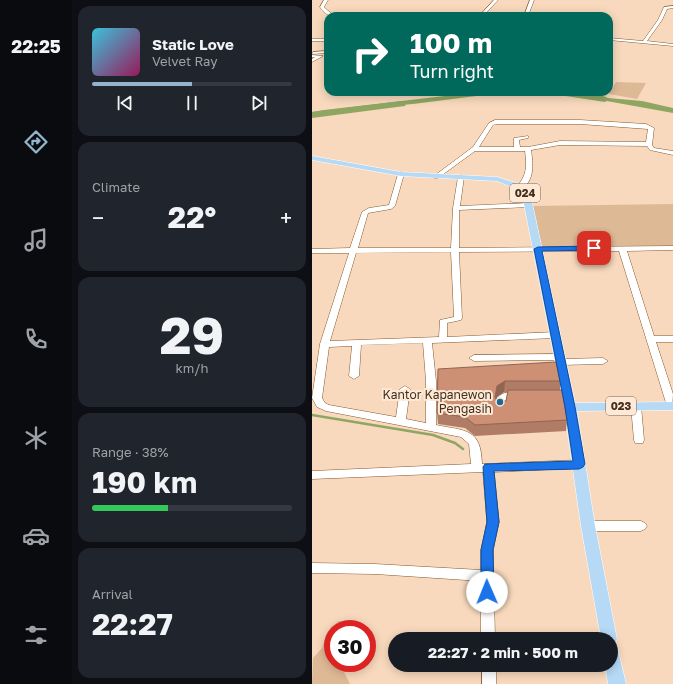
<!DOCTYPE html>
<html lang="en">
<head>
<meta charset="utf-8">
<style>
  body { margin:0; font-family:"Golos Text",sans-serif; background:#20242c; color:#f1f3f6; height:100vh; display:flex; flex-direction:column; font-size:15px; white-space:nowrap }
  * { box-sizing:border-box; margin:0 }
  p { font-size:13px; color:#9ea1a6 }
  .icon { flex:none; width:22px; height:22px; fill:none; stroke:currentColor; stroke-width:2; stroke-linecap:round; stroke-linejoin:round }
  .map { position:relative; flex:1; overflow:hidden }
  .drawer { display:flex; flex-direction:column; gap:6px; padding:6px; background:#0d0f14; width:240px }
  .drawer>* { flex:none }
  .guide { position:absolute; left:12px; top:12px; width:289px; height:84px; border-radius:12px; box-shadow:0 2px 10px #0003; background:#00695c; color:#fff; overflow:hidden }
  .speed { position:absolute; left:12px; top:620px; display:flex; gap:8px; font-size:20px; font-weight:700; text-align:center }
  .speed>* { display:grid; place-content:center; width:52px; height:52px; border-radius:50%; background:#171b24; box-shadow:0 2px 10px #0003; line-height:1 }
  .speed .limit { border:6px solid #d22; background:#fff; color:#111 }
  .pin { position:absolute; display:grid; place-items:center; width:34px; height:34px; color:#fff; margin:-17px; border-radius:8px; box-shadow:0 2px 6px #0006 }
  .me { position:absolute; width:44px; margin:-22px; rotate:359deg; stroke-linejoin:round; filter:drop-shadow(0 0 3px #0008) }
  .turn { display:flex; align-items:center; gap:14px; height:84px; padding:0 20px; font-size:18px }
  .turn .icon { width:52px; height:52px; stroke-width:2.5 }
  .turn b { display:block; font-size:28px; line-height:34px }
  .big { font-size:30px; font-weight:700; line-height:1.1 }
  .drawer .widget { flex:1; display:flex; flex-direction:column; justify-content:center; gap:6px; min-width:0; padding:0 14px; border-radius:12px; background:#20242c }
  .drawer .dial { align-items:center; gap:0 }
  .dial b { font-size:52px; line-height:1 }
  .song { display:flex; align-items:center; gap:12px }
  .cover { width:48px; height:48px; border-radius:6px; background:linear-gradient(135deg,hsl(190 70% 55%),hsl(330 70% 35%)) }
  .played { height:4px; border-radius:2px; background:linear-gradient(90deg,#92b4cd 50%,#363941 50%) }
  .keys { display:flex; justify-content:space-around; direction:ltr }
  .heat { display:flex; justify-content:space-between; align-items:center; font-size:22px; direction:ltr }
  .charge { height:6px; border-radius:3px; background:linear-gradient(90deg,#34c759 38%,#363941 0) }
  .trip { position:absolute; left:76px; top:632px; width:230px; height:40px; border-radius:20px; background:#171b24; box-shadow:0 2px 10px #0003; font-weight:700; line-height:40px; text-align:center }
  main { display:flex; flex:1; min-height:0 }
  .tab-bar { display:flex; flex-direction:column; width:72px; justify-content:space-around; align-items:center; background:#090b0e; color:#9ea1a6 }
  .tab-bar .icon { width:28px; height:28px }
  .tab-bar .current { color:#92b4cd }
  .tab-bar b { font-size:18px; color:#f1f3f6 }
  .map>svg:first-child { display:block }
</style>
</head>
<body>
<main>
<nav class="tab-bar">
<b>22:25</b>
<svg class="icon current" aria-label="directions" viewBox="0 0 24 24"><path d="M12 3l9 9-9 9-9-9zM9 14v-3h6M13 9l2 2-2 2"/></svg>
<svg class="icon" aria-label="music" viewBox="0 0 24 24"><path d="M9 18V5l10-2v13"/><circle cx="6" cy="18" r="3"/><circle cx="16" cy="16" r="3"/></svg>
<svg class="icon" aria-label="phone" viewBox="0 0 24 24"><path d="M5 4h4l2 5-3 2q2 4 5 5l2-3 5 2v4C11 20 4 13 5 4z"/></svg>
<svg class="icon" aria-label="climate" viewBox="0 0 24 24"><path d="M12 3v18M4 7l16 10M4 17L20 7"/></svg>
<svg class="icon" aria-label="car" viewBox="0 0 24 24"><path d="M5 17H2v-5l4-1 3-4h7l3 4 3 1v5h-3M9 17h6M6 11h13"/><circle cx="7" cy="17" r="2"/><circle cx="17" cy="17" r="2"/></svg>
<svg class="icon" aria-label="filters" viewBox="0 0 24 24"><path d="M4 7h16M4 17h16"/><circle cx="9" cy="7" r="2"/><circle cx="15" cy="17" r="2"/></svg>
</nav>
<section class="drawer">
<div class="widget">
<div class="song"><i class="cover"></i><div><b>Static Love</b><p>Velvet Ray</p></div></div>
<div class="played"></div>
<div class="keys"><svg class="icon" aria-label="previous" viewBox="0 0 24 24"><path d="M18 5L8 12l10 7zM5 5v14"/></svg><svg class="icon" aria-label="pause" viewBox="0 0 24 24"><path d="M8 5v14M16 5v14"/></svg><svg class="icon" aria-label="next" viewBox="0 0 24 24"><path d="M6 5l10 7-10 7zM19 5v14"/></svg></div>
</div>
<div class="widget"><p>Climate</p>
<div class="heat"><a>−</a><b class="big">22°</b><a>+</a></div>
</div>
<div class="widget dial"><b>29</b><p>km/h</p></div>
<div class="widget"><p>Range · 38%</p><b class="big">190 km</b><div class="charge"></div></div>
<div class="widget"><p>Arrival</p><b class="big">22:27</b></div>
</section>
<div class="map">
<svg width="361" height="684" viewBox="0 0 361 684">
  <rect width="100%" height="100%" fill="#f8d9bd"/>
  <g fill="#deb996">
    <path d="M 304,82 L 334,83 L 325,99 L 297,94 Z"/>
    <path d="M 361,204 L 361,246 L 226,247 L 220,206 Z"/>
    <path d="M 27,621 L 33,622 L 39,629 L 21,629 L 21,663 L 38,663 L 32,672 L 38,684 L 0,684 L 1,658 L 10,648 L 15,634 L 19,627 Z"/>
  </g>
  <g fill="#8fa663">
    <path d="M 167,92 L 196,92 L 101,104 L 50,108 L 0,116 L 0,112 L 12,110 Z"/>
    <path d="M 259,92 L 270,92 L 296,98 L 330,101 L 361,108 L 361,113 L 278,98 L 268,93 Z"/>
  </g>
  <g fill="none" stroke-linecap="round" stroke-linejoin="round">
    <path stroke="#8fa663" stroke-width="2.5" d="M 0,415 L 121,435 L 143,443 L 151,449"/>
    <g fill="#8fa663" fill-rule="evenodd">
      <path d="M 243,92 C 254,92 290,92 297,99 L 293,102 L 247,95 Z"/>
      <path d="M 90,101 L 93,102 L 94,104 L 93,106 L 0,118 L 0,112 Z"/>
    </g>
    <defs>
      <g id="minor">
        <path d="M 12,0 L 16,0 L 12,7 L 13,8 L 22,16 C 16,16 11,12 8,7 Z"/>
        <path d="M 182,0 L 186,0 L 175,12 L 175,16 L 171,16 L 171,12 Z"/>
        <path d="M 218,0 L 222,0 L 216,16 L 212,16 Z"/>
        <path d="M 361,6 L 361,8 L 355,9 L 350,20 L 335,41 L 361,44 L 361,46 L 297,40 L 297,38 L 331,41 L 346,20 L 352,7 Z"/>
        <path d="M 160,14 L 162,14 L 163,16 L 159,16 Z"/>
        <rect x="0" y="39" width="16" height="2"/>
        <path d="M 16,51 L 16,53 L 0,54 L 1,52 Z"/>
        <path d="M 0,55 L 11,56 L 0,62 L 0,59 L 3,57 L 0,57 Z"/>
        <path d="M 183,120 L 268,120 L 334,124 L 342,128 L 340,145 L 342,148 L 361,151 L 361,155 L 338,150 L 335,146 L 248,145 L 219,150 C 221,163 223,183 208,189 L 205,187 C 215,174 215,167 213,151 L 163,151 L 126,178 L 122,178 L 122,176 L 161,147 L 177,123 ZM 184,124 L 268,124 L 336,129 L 334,142 L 248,141 L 216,147 L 208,147 L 207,140 L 216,138 L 216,136 L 202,138 L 202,147 L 167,147 L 181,125 Z"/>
        <path d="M 89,172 L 92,174 L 83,206 L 79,209 L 56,213 L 46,248 L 139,248 L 141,208 L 146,177 L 149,175 L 152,177 L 148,206 L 217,203 L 220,205 L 217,207 L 147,210 L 147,248 L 361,246 L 361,250 L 315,251 L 342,336 L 361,336 L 361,342 L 344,342 L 361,394 L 360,409 L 356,408 L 355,406 L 307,251 L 147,252 L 150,318 L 149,320 L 135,323 L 135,337 L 243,332 L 247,335 L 243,338 L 120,343 L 124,381 L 124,425 C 154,431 169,428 170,464 L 267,460 L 271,461 L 272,464 L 271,467 L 267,468 L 182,472 L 187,522 L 181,550 L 183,639 L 169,639 L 169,581 L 63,574 L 0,573 L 0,563 L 63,564 L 169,570 L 169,550 L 175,522 L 171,472 L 0,479 L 0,471 L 159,464 L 157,444 L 149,437 L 14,411 L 5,407 L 0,398 L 8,344 L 37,253 L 0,253 L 0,249 L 38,248 L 50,212 L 57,208 L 77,205 L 86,174 ZM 139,252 L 142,317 L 128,320 L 127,337 L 18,341 L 44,253 ZM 111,343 L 114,381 L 114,423 L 94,419 L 98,389 L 93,386 L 88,389 L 84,417 L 17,405 L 13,403 L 10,398 L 17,347 L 40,346 L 37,376 L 42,379 L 47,376 L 49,345 Z"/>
        <path d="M 247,354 L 252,357 L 250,359 L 291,358 L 296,361 L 291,364 L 248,365 L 243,362 L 245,360 L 162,361 L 157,358 L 162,355 Z"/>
        <path d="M 193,393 L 206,393 L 211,396 L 206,399 L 195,399 L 193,411 L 185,411 C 182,404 185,395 193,393 Z"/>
        <path d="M 324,403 L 328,404 L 329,406 L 332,440 L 331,443 L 323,443 L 322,440 L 319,406 L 320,404 Z"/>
        <path d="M 276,521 L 329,521 L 333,523 L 335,526 L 333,529 L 329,531 L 276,531 L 272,529 L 270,526 L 272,523 Z"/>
        <rect x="170" y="665" width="14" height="19"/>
      </g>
      <path id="major" d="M 0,156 L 89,172 L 185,177 L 207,184 L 218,193 L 263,403 L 361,402 L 361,410 L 265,411 L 283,526 L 305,639 L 302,645 L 305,646 L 314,684 L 296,684 L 293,665 L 299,665 L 299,639 L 289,639 L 269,526 L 252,407 L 210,194 L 197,186 L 185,181 L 89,176 L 0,160 Z"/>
    </defs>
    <use href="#minor" stroke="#85592c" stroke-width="1"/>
    <use href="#major" stroke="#fff" stroke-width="1"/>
    <use href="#minor" fill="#fff" fill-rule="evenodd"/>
    <use href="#major" fill="#b6d9f5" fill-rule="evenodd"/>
  </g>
  <path fill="#b07c65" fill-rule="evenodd" d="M 126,369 L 248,381 L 248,390 L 255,420 L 254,431 L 163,436 L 153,428 L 126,424 L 125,413 ZM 192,392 L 196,392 L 194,401 L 185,401 L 184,400 L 185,397 Z"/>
  <path fill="#906552" d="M 193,381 L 192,392 L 185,397 L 183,408 L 183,397 L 185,386 Z"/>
  <path fill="#cd9075" stroke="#906552" d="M 244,362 L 248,381 L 193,381 L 185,386 L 183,397 L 185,401 L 194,401 L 196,390 L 250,390 L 255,420 L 163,425 L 153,417 L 125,413 L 126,369 Z"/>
  <path fill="#1a73e8" stroke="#114b97" d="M 282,246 L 286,248 L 285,250 L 230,251 L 263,407 L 273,464 L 271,467 L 267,469 L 182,471 L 187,522 L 181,550 L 182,592 L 180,596 L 175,598 L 171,596 L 169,592 L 169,550 L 175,522 L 171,467 L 173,464 L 261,461 L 253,407 L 222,249 L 226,247 Z"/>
  <circle fill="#1d679a" stroke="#fde9d6" stroke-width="1.5" cx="188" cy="402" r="4"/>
  <g text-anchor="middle" stroke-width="4" stroke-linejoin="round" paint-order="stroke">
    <g fill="#fde9d6" stroke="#7b6754" stroke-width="1">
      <rect x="198" y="184" width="30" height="18" rx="3"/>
      <rect x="294" y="397" width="30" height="18" rx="3"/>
    </g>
    <g font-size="11" font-weight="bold" fill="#432f1c">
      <text x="213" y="197">024</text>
      <text x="309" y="410">023</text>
    </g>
    <g font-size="12" fill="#432f1c" stroke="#fde9d6" text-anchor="end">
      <text x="180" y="399">Kantor Kapanewon<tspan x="180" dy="14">Pengasih</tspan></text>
    </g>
  </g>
</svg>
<div class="speed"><div class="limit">30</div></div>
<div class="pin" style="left:282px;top:248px;background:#d93025"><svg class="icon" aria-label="arrive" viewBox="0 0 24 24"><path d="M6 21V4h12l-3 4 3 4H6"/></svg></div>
<svg class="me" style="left:175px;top:592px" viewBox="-20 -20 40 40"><circle r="19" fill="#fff"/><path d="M0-13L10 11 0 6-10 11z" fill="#1a73e8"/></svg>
<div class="trip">22:27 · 2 min · 500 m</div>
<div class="guide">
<div class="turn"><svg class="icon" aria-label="right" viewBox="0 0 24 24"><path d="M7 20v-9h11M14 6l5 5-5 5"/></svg><div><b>100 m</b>Turn right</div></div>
</div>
</div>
</main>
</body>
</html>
